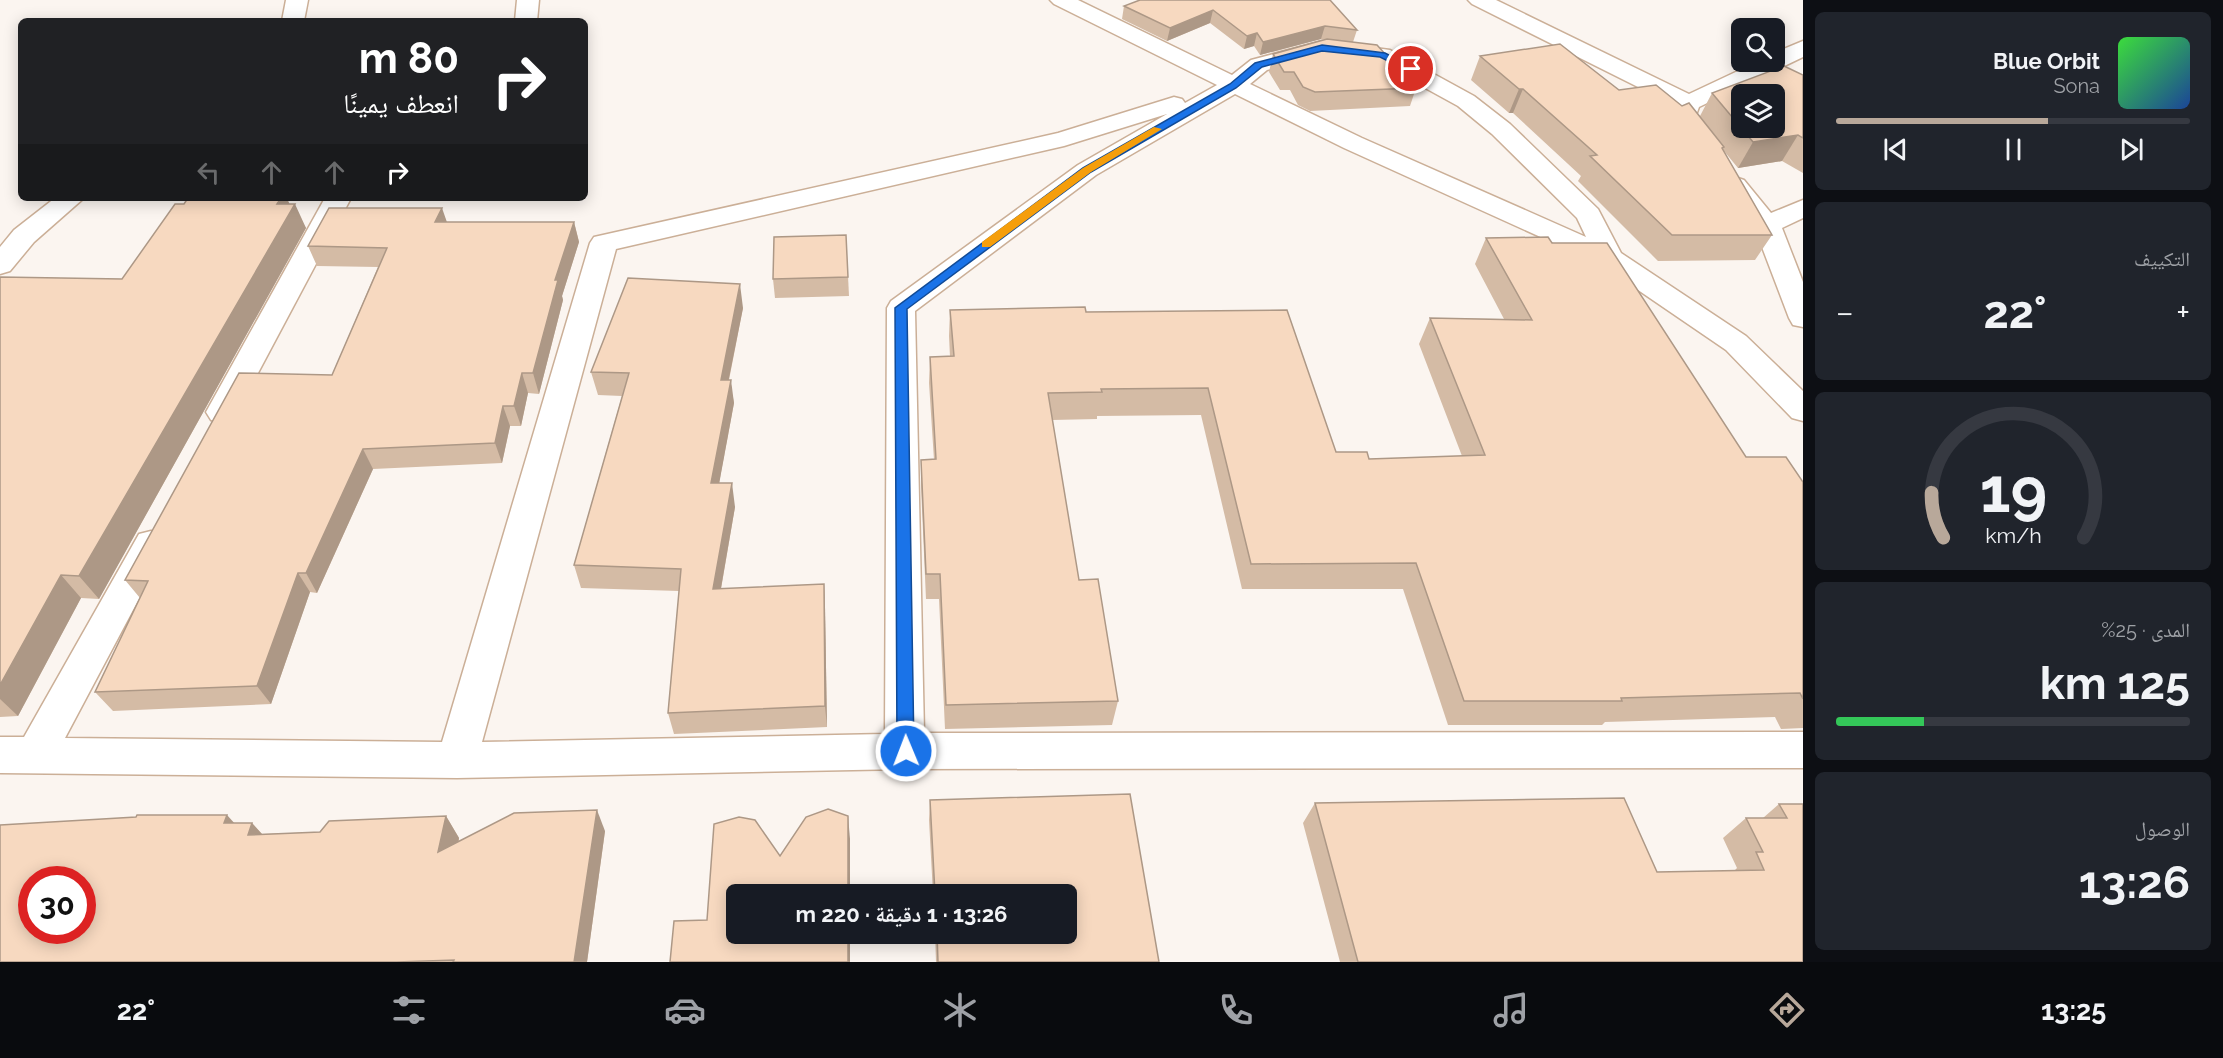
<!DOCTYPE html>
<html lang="ar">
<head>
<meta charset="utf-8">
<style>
  body { margin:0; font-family:Raleway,"Noto Naskh Arabic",sans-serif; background:#20242c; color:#f1f3f6; direction:rtl; height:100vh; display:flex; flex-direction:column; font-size:22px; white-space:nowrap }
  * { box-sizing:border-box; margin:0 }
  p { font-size:20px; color:#9ea1a6 }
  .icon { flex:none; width:33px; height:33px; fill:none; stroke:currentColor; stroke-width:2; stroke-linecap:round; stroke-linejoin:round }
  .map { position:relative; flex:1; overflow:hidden; direction:ltr }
  .details { display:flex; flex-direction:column; gap:12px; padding:12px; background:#0d0f14; width:420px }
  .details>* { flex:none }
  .banner { position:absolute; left:18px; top:18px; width:570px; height:183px; border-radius:9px; box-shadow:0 3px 15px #0003; direction:rtl; background:#202124; color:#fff; overflow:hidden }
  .buttons { position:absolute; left:1731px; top:18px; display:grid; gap:12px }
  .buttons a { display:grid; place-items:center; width:54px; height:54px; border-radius:9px; background:#171b24; box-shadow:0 3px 15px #0003; font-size:30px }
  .speed { position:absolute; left:18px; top:866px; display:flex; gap:12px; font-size:30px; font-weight:700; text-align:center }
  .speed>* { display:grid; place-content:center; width:78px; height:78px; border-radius:50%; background:#171b24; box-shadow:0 3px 15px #0003; line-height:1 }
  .speed .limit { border:9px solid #d22; background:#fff; color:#111 }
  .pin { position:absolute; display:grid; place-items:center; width:51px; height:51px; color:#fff; margin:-26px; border:3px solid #fff; border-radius:50%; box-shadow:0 2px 6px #0007 }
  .me { position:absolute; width:66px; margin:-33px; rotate:359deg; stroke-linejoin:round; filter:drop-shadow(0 0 4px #0008) }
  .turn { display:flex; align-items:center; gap:21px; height:126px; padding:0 30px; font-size:27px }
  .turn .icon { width:78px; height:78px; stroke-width:2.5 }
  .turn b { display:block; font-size:42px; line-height:51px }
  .lanes { display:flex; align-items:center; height:57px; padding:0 30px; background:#0003; justify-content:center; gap:30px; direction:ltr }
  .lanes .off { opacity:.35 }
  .big { font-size:45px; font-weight:700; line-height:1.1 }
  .details .card { flex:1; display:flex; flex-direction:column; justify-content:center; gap:9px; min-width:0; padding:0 21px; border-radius:9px; background:#20242c }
  .details .dial { align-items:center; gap:0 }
  .dial svg { height:156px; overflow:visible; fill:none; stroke:#363941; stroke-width:7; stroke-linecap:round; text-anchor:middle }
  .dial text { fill:#f1f3f6; stroke:none }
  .song { display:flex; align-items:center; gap:18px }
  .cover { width:72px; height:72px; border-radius:9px; background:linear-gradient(135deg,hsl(120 70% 55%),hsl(220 70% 35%)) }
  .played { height:6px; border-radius:3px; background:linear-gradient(90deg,#b8a89a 60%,#363941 60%) }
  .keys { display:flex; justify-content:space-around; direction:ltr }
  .heat { display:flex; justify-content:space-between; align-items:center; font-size:33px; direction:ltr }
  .charge { height:9px; border-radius:4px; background:linear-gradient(90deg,#34c759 25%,#363941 0) }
  .trip { position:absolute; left:726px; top:884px; width:351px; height:60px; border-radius:9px; background:#171b24; box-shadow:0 3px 15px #0003; font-weight:700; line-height:60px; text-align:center; direction:rtl }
  .tab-bar { display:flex; height:96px; justify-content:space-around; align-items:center; background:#090b0e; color:#9ea1a6 }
  .tab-bar .icon { width:42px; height:42px }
  .tab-bar .on { color:#b8a89a }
  .tab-bar b { font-size:27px; color:#f1f3f6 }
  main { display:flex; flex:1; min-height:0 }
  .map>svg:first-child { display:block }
</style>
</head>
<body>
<main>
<section class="details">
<div class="card">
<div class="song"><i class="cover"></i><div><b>Blue Orbit</b><p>Sona</p></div></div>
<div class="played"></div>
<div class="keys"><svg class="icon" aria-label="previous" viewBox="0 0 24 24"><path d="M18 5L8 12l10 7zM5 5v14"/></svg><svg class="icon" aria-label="pause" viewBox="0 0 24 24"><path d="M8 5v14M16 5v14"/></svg><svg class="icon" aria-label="next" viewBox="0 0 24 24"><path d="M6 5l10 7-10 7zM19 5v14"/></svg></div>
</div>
<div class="card"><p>التكييف</p>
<div class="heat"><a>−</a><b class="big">22°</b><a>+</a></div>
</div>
<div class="card dial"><svg viewBox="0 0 100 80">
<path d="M14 69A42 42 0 1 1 86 69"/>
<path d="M14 69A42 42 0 0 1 8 46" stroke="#b8a89a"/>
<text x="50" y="56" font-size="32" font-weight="700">19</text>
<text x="50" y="72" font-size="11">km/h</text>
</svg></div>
<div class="card"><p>المدى · 25%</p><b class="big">125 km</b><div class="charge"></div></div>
<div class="card"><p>الوصول</p><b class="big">13:26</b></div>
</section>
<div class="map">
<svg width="1803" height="962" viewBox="0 0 1803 962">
  <rect width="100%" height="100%" fill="#fbf5f0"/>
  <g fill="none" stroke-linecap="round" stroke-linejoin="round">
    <defs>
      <g id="minor">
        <path d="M 286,0 L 308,0 L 304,21 L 282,21 Z"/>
        <path d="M 517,0 L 539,0 L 537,21 L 515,21 Z"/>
        <path d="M 1050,0 L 1078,0 L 1232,75 L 1251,60 L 1322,41 L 1390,50 L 1474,96 L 1510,124 L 1598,209 L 1621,253 L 1746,336 L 1803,391 L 1803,421 L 1792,418 L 1726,350 L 1600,264 L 1344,148 L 1235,94 L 1096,175 L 915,311 L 924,733 L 1803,732 L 1803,768 L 905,769 L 457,778 L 0,773 L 0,737 L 24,737 L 139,534 L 151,531 L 163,534 L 168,544 L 65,738 L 442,742 L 590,243 L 594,237 L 1058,133 L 1174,97 L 1182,99 L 1185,103 L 1217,85 L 1054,4 ZM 1322,55 L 1376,61 L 1458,106 L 1492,134 L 1577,218 L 1586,237 L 1362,138 L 1250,84 L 1267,70 ZM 1167,114 L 1078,165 L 891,301 L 887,308 L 885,734 L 482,742 L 616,249 L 1064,146 Z"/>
        <path d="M 1468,0 L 1496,0 L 1689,94 L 1757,62 L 1774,62 L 1774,53 L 1803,41 L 1803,57 L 1699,107 L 1695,118 L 1714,142 L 1711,147 C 1691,152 1681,133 1671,118 L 1676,106 L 1472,4 Z"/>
        <path d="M 1735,177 L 1744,180 L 1771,213 L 1803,200 L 1803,218 L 1782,228 L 1803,282 L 1803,327 L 1793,325 L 1789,318 L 1754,226 L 1722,185 L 1726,180 Z"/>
        <path d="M 55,198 L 84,198 L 34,242 L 10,271 L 0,274 L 0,247 L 14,230 Z"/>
        <path d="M 325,198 L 351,198 L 233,420 L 222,423 L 211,420 L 206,412 Z"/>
      </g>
    </defs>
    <use href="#minor" stroke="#cbaf97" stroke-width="3"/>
    <use href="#minor" fill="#fff" fill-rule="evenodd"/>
  </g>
  <g fill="#d4bba5">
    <path d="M 1140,0 L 1357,30 L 1353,42 L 1416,88 L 1410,106 L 1310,111 L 1298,105 L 1290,90 L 1280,90 L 1269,72 L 1273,54 L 1327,40 L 1321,39 L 1260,55 L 1254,46 L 1244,49 L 1210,23 L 1167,41 L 1122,19 L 1124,6 Z"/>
    <path d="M 1480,56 L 1682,106 L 1700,116 L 1712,93 L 1803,75 L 1803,173 L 1782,161 L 1738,168 L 1724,151 L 1772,235 L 1755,260 L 1658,261 L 1578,181 L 1581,176 L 1513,113 L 1509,113 L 1471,80 Z"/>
    <path d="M 290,204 L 306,228 L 99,599 L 81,598 L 18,716 L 0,717 L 0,277 L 122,279 Z"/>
    <path d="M 447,222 L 574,222 L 579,242 L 562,296 L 563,300 L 539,394 L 528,393 L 521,426 L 510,426 L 502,463 L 373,469 L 317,593 L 310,592 L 271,704 L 113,711 L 95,692 L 140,598 L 125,580 L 332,375 L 378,267 L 317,266 L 308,246 Z"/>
    <path d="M 846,235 L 849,296 L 775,298 L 773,279 Z"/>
    <path d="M 1486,238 L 1552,243 L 1746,457 L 1803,482 L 1803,728 L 1781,729 L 1775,717 L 1605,722 L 1602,725 L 1448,725 L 1403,589 L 1242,589 L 1201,415 L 1097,416 L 1097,419 L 1052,420 L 1079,580 L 1118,701 L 1112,725 L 945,729 L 939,599 L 926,599 L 921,486 L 921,460 L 934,460 L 929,383 L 930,357 L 950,357 L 949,336 L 950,310 L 1086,312 L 1336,452 L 1369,459 L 1462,456 L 1419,344 L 1430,318 L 1504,319 L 1475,264 Z"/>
    <path d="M 743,308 L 729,380 L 734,403 L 719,483 L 735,507 L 721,589 L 824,584 L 825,607 L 827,727 L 674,734 L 668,713 L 679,591 L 581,588 L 574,565 L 622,396 L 598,395 L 591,372 Z"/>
    <path d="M 1130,794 L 1159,962 L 936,962 L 935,933 L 1066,933 L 1066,894 L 933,894 L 929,820 L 930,800 Z"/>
    <path d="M 1315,803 L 1657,872 L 1734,871 L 1737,868 L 1723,838 L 1746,818 L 1763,818 L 1779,804 L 1803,804 L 1803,962 L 1340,962 L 1303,823 Z"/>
    <path d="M 446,816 L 459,838 L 459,841 L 605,831 L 587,962 L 0,962 L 235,823 L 252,823 L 262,834 L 320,832 Z"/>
  </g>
  <g fill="#ad9886">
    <path d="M 1213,10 L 1210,23 L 1167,41 L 1170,28 Z"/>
    <path d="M 1325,26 L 1321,39 L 1260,55 L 1263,42 Z"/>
    <path d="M 1257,33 L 1254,46 L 1244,49 L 1247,36 Z"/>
    <path d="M 1519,89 L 1523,89 L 1513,113 L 1509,113 Z"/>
    <path d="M 1798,135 L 1782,161 L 1738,168 L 1753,142 Z"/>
    <path d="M 281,198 L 287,198 L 292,210 L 295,204 L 306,228 L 99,599 L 79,576 Z"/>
    <path d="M 442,208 L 449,228 L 435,222 Z"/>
    <path d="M 574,222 L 579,242 L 562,296 L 563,300 L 539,394 L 533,373 L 555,280 Z"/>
    <path d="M 740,284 L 743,308 L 724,403 L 721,380 Z"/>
    <path d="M 522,373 L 528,393 L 521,426 L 514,406 Z"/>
    <path d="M 731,380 L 734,403 L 715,506 L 711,483 Z"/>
    <path d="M 503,406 L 510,426 L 502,463 L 495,443 Z"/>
    <path d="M 363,449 L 373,469 L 317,593 L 306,573 Z"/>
    <path d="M 732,483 L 735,507 L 717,611 L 713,589 Z"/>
    <path d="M 298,573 L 310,592 L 271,704 L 257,686 Z"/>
    <path d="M 61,575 L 81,598 L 18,716 L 0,699 L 0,685 Z"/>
    <path d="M 824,584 L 825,607 L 827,727 L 825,706 Z"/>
    <path d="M 597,810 L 605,831 L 587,962 L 574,962 Z"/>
    <path d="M 227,815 L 246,836 L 224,823 Z"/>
    <path d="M 446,816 L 459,838 L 451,873 L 438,852 Z"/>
    <path d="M 848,816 L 850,839 L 850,894 L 848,894 Z"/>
    <path d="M 252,823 L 271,844 L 248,835 Z"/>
    <rect x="848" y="933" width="2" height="29"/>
  </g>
  <g fill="#f7d9c0" stroke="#ad9886" stroke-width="1.5" fill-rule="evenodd">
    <path d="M 1140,0 L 1330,0 L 1357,30 L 1325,26 L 1263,42 L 1257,33 L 1247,36 L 1213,10 L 1170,28 L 1124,6 Z"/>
    <path d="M 1327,39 L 1377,45 L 1416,88 L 1315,92 L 1303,87 L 1294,72 L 1284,72 L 1273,54 Z"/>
    <path d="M 1560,44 L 1619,90 L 1656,85 L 1682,106 L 1689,103 L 1724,147 L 1722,148 L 1772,235 L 1672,235 L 1590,156 L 1597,155 L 1523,89 L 1519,89 L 1480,56 Z"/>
    <path d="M 1784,66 L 1803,75 L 1803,138 L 1798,135 L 1753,142 L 1712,93 ZM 1742,94 L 1774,94 L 1774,128 L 1742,128 Z"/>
    <path d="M 188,198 L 281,198 L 277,204 L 295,204 L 79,576 L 61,575 L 0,685 L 0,277 L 122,279 L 175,204 L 184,204 Z"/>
    <path d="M 329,208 L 442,208 L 435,222 L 574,222 L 555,280 L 558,280 L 533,373 L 522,373 L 514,406 L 503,406 L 495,443 L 363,449 L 306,573 L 298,573 L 257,686 L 95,692 L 148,581 L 125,580 L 239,373 L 332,375 L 387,248 L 308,246 Z"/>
    <path d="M 846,235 L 848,277 L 773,279 L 774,237 Z"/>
    <path d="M 1548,237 L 1552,243 L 1607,243 L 1746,457 L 1786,457 L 1803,482 L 1803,699 L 1800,693 L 1621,698 L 1622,701 L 1464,701 L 1416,563 L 1251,564 L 1208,388 L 1101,389 L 1102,392 L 1048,393 L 1079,580 L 1098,579 L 1118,701 L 946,705 L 940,574 L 926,574 L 921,460 L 936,459 L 930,357 L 954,356 L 950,310 L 1085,307 L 1086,312 L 1287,310 L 1336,452 L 1367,452 L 1369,459 L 1485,455 L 1430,318 L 1532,320 L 1486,238 Z"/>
    <path d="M 628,278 L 740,284 L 721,380 L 731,380 L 711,483 L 732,483 L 713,589 L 824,584 L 825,706 L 668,713 L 681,569 L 574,565 L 629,373 L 591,372 Z"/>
    <path d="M 1130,794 L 1159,962 L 938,962 L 937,933 L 1066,933 L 1066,894 L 935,894 L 930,800 Z"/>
    <path d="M 1624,798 L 1657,872 L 1764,870 L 1756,852 L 1763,852 L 1746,818 L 1787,818 L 1779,804 L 1803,804 L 1803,962 L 1358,962 L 1315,803 Z"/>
    <path d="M 828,809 L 848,816 L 848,894 L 736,894 L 736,933 L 848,933 L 848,962 L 670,962 L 674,921 L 707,920 L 714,824 L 739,817 L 755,820 L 780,856 L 806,817 Z"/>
    <path d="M 597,810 L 574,962 L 453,962 L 454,960 L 397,962 L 0,962 L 0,825 L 136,817 L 137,815 L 227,815 L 224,823 L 252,823 L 248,835 L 320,832 L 329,821 L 446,816 L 438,852 L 514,813 ZM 32,879 L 82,879 L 82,930 L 32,930 Z"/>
  </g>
  <path fill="#1a73e8" stroke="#114b97" stroke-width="1.5" d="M 1322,45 L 1385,53 L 1416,69 L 1408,71 L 1380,57 L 1322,51 L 1262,67 L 1236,88 L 1091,172 L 907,309 L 914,751 L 911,756 L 906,758 L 900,756 L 897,751 L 895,308 L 1083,168 L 1230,84 L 1255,63 Z"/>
  <path fill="#f59e0b" d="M 1154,127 L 1162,129 L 1091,172 L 990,247 L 982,247 L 982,242 L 1083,168 Z"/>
</svg>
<div class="buttons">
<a><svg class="icon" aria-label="search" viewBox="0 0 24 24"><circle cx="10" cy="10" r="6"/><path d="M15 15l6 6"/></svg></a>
<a><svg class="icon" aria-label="layers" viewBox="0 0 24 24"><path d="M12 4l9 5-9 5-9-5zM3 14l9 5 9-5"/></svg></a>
</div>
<div class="speed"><div class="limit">30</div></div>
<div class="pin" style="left:1411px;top:69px;background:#d93025"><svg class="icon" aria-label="arrive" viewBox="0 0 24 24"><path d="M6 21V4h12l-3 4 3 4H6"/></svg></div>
<svg class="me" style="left:906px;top:751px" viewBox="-20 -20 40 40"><circle r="17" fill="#1a73e8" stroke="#fff" stroke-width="3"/><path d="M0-11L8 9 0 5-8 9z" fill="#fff"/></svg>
<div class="trip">13:26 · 1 دقيقة · 220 m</div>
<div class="banner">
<div class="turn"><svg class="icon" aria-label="right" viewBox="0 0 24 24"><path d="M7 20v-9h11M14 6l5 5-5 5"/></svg><div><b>80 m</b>انعطف يمينًا</div></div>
<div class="lanes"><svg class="icon off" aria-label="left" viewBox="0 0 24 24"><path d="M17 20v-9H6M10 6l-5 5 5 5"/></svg><svg class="icon off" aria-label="ahead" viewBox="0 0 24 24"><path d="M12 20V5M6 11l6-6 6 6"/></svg><svg class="icon off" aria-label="ahead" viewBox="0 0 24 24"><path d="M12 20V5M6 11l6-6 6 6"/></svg><svg class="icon" aria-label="right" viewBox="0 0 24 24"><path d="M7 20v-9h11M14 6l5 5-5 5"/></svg></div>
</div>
</div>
</main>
<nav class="tab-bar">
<b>13:25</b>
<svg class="icon on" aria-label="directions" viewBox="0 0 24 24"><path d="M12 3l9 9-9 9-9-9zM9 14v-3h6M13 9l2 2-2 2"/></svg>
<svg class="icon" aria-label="music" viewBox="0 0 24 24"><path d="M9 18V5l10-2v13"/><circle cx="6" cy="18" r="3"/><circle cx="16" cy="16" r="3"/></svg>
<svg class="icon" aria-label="phone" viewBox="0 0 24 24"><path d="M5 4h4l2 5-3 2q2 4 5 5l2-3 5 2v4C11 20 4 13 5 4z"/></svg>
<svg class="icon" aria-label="climate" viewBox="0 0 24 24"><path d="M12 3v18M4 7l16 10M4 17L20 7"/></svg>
<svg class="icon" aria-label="car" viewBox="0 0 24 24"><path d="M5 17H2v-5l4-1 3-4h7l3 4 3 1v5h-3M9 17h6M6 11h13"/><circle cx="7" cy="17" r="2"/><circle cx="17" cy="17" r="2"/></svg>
<svg class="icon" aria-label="filters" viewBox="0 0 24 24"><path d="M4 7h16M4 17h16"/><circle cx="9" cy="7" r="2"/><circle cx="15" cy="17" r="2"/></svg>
<b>22°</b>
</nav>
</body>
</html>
